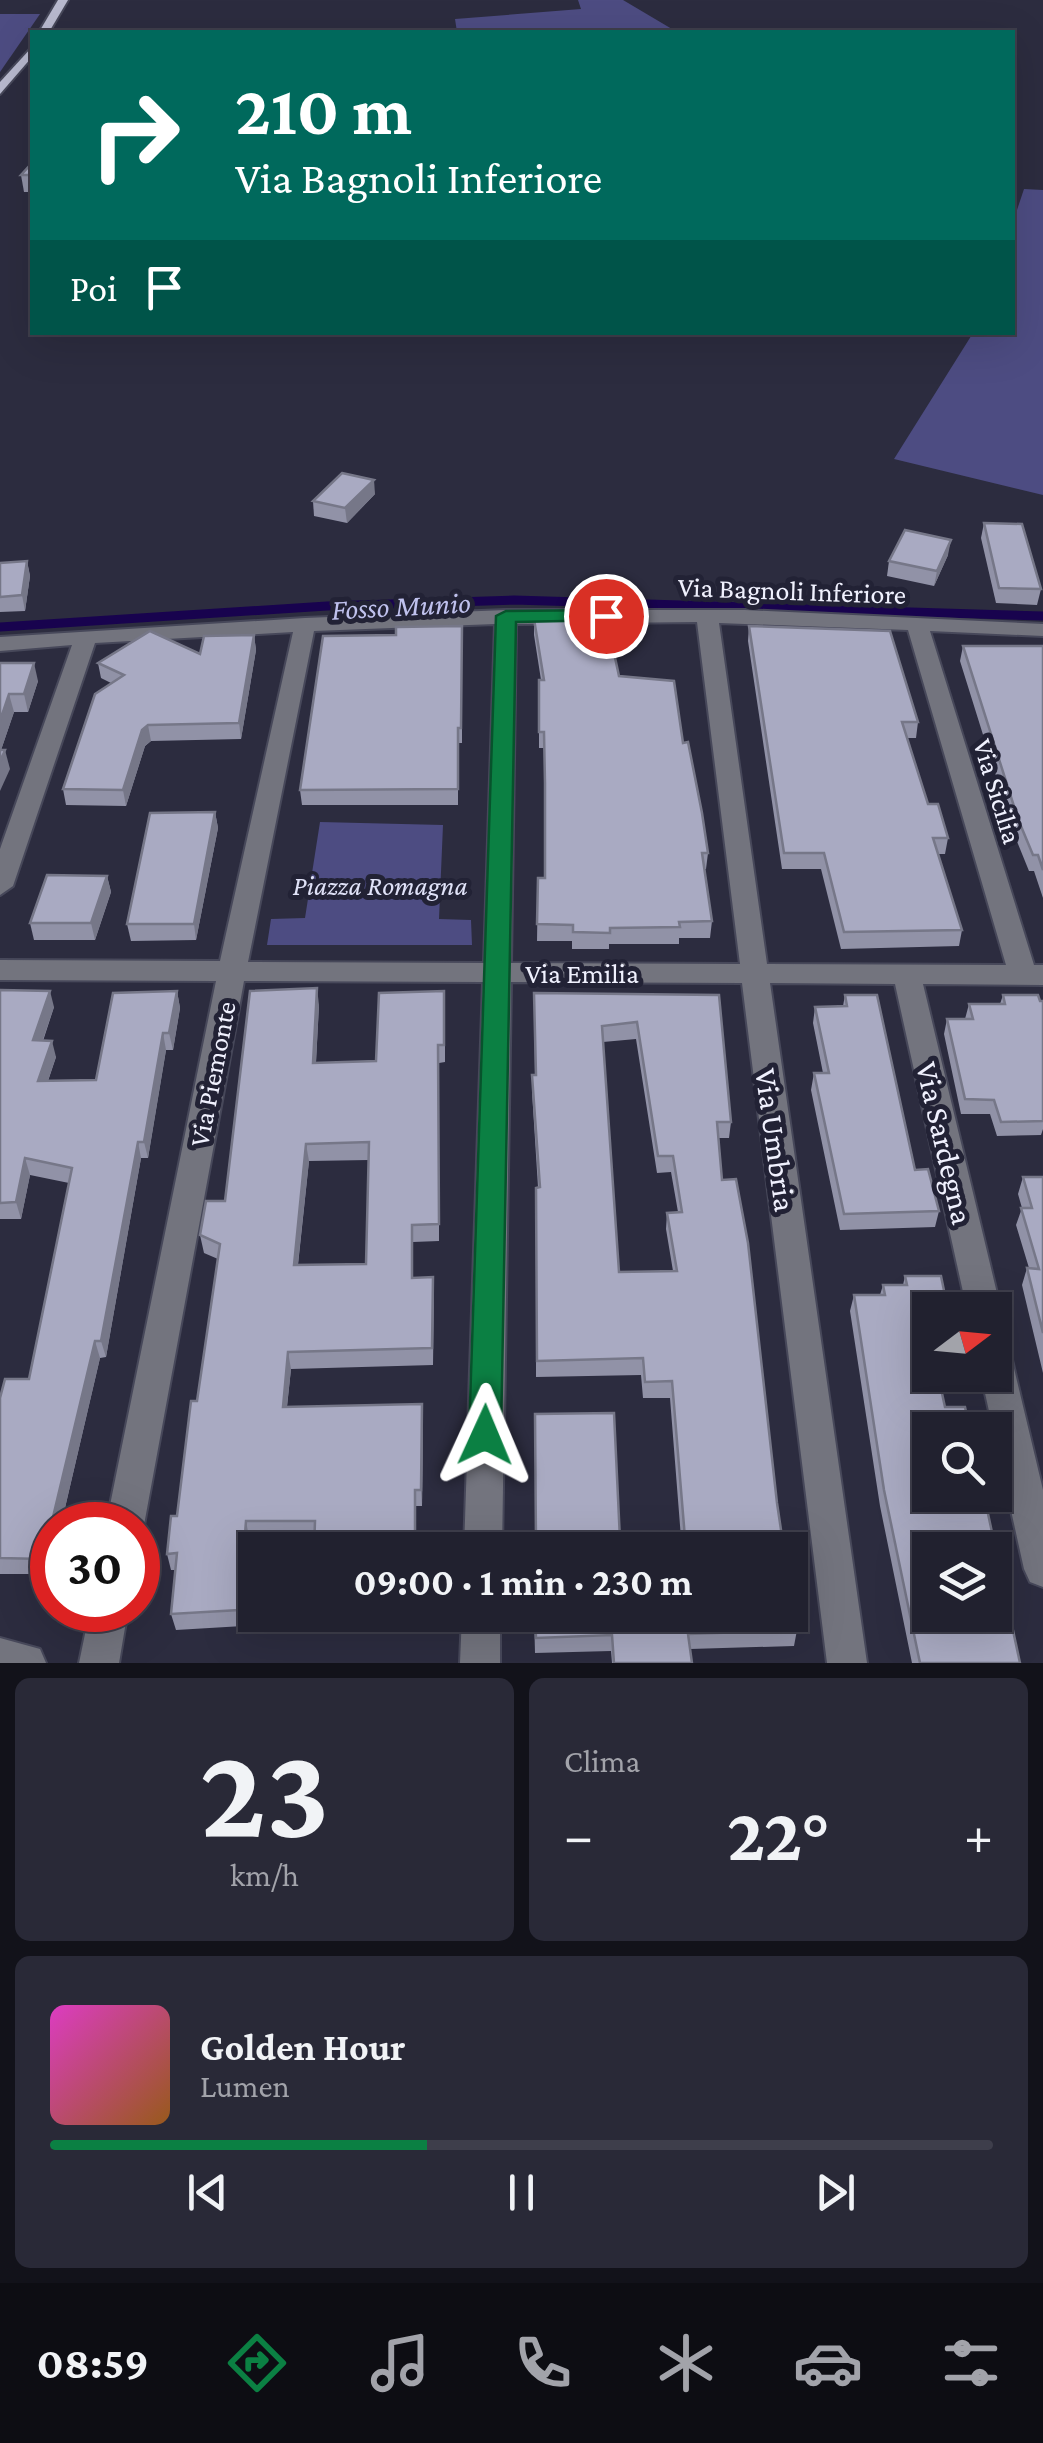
<!DOCTYPE html>
<html lang="it">
<head>
<meta charset="utf-8">
<style>
  body { margin:0; font-family:"Crimson Pro",serif; background:#292937; color:#f1f3f6; height:100vh; display:flex; flex-direction:column; font-size:38px; white-space:nowrap }
  * { box-sizing:border-box; margin:0 }
  p { font-size:32px; color:#a2a3aa }
  .icon { flex:none; width:55px; height:55px; fill:none; stroke:currentColor; stroke-width:2; stroke-linecap:round; stroke-linejoin:round }
  .map { position:relative; height:1663px; overflow:hidden }
  .sheet { display:flex; flex-direction:column; gap:15px; padding:15px; background:#12121a; flex:1 }
  .sheet>* { flex:none }
  .top-card { position:absolute; left:30px; top:30px; width:985px; height:305px; border-radius:0px; box-shadow:0 10px 40px #0002,0 0 0 2px #3e3e4b; background:#00695c; color:#fff; overflow:hidden }
  .needle { width:65px; rotate:74deg }
  .controls { position:absolute; left:912px; top:1292px; display:grid; gap:20px }
  .controls a { display:grid; place-items:center; width:100px; height:100px; border-radius:0px; background:#21212f; box-shadow:0 10px 40px #0002,0 0 0 2px #3e3e4b; font-size:50px }
  .speed { position:absolute; left:30px; top:1502px; display:flex; gap:20px; font-size:50px; font-weight:700; text-align:center }
  .speed>* { display:grid; place-content:center; width:130px; height:130px; border-radius:50%; background:#21212f; box-shadow:0 10px 40px #0002,0 0 0 2px #3e3e4b; line-height:1 }
  .speed .limit { border:15px solid #d22; background:#fff; color:#111 }
  .pin { position:absolute; display:grid; place-items:center; width:85px; height:85px; color:#fff; margin:-42px; border:5px solid #fff; border-radius:50%; box-shadow:0 2px 10px #0007 }
  .me { position:absolute; width:110px; margin:-55px; rotate:1deg; stroke-linejoin:round; filter:drop-shadow(0 0 8px #0008) }
  .turn { display:flex; align-items:center; gap:35px; height:210px; padding:0 40px; font-size:45px }
  .turn .icon { width:130px; height:130px; stroke-width:2.5 }
  .turn b { display:block; font-size:70px; line-height:85px }
  .then { display:flex; align-items:center; height:95px; padding:0 40px; background:#0003; gap:20px; font-size:38px }
  .big { font-size:75px; font-weight:700; line-height:1.1 }
  .sheet .tile { flex:1; display:flex; flex-direction:column; justify-content:center; gap:15px; min-width:0; padding:0 35px; border-radius:15px; background:#292937 }
  .sheet .dial { align-items:center; gap:0 }
  .dial b { font-size:130px; line-height:1 }
  .song { display:flex; align-items:center; gap:30px }
  .cover { width:120px; height:120px; border-radius:15px; background:linear-gradient(135deg,hsl(310 70% 55%),hsl(30 70% 35%)) }
  .played { height:10px; border-radius:5px; background:linear-gradient(90deg,#0b8043 40%,#3e3e4b 40%) }
  .keys { display:flex; justify-content:space-around; direction:ltr }
  .heat { display:flex; justify-content:space-between; align-items:center; font-size:55px; direction:ltr }
  .sheet .tiles { flex:1; display:grid; gap:15px; grid-template-columns:1fr 1fr }
  .tile:last-child { grid-column:span 2 }
  .trip { position:absolute; left:238px; top:1532px; width:570px; height:100px; border-radius:0px; background:#21212f; box-shadow:0 10px 40px #0002,0 0 0 2px #3e3e4b; font-weight:700; line-height:100px; text-align:center }
  .menu { display:flex; height:160px; justify-content:space-around; align-items:center; background:#0d0d13; color:#a2a3aa }
  .menu .icon { width:70px; height:70px }
  .menu .selected { color:#0b8043 }
  .menu b { font-size:45px; color:#f1f3f6 }
  .map>svg:first-child { display:block }
</style>
</head>
<body>
<div class="map">
<svg width="1043" height="1663" viewBox="0 0 1043 1663">
  <rect width="100%" height="100%" fill="#2c2c3f"/>
  <g fill="#4d4c82">
    <path d="M 578,0 L 623,0 L 677,32 L 457,32 L 455,19 L 581,9 Z"/>
    <path d="M 0,14 L 40,14 L 0,72 Z"/>
    <path d="M 1024,189 L 1043,190 L 1043,495 L 894,459 L 973,333 L 1012,332 L 1013,222 Z"/>
    <path d="M 320,822 L 443,825 L 439,919 L 471,920 L 472,945 L 267,945 L 271,919 L 305,918 Z"/>
  </g>
  <g fill="none" stroke-linecap="round" stroke-linejoin="round">
    <path stroke="#18034e" stroke-width="9" d="M 0,627 L 327,606 L 514,600 L 1043,616"/>
    <defs>
      <g id="minor">
        <path d="M 506,610 L 745,610 L 1043,624 L 1043,636 L 930,631 L 1034,965 L 1043,965 L 1043,985 L 923,984 L 1001,1310 L 996,1320 L 995,1310 L 967,1310 L 895,984 L 770,983 L 867,1663 L 827,1663 L 742,983 L 511,982 L 502,1550 L 464,1550 L 483,982 L 244,981 L 144,1525 L 138,1538 L 138,1525 L 106,1525 L 216,981 L 0,980 L 0,960 L 220,961 L 293,632 L 95,643 L 13,886 L 0,895 L 0,849 L 72,645 L 0,651 L 0,637 L 305,618 ZM 697,622 L 740,964 L 511,963 L 516,624 ZM 719,623 L 908,630 L 1006,965 L 767,964 ZM 495,624 L 484,963 L 248,962 L 314,631 Z"/>
        <path d="M 995,1345 L 1007,1349 L 1012,1360 L 1043,1490 L 1043,1587 L 1030,1582 L 1024,1569 L 981,1375 L 995,1375 Z"/>
        <path d="M 90,1610 L 128,1610 L 119,1663 L 79,1663 Z"/>
        <path d="M 462,1615 L 500,1615 L 500,1663 L 460,1663 Z"/>
        <path d="M 0,1638 L 40,1649 L 46,1663 L 0,1663 Z"/>
      </g>
      <g id="major">
        <path d="M 58,0 L 68,0 L 49,32 L 39,32 Z"/>
        <path d="M 32,47 L 32,57 L 0,94 L 0,82 Z"/>
      </g>
    </defs>
    <use href="#minor" stroke="#47485a" stroke-width="4"/>
    <use href="#major" stroke="#47485a" stroke-width="4"/>
    <use href="#minor" fill="#73747e" fill-rule="evenodd"/>
    <use href="#major" fill="#b8b9ce" fill-rule="evenodd"/>
  </g>
  <g fill="#9192a7" fill-rule="evenodd">
    <path d="M 32,163 L 32,192 L 24,192 L 21,175 Z"/>
    <path d="M 375,494 L 347,523 L 314,516 L 313,501 Z"/>
    <path d="M 984,523 L 1041,589 L 1037,605 L 996,603 L 981,538 Z"/>
    <path d="M 948,555 L 934,586 L 887,576 L 889,561 Z"/>
    <path d="M 27,561 L 30,576 L 25,611 L 0,612 L 0,563 Z"/>
    <path d="M 534,619 L 619,676 L 683,743 L 708,853 L 706,869 L 705,869 L 712,921 L 710,938 L 679,938 L 679,944 L 609,944 L 609,949 L 572,949 L 572,941 L 537,941 L 538,878 L 545,878 L 545,799 L 544,748 L 539,748 L 539,680 L 541,680 L 534,635 Z"/>
    <path d="M 462,626 L 462,743 L 458,743 L 458,805 L 302,805 L 300,790 L 396,635 Z"/>
    <path d="M 749,626 L 918,722 L 916,738 L 907,738 L 928,804 L 948,838 L 945,854 L 938,854 L 962,930 L 959,946 L 841,949 L 821,869 L 782,869 L 748,641 Z"/>
    <path d="M 254,635 L 256,650 L 241,739 L 151,741 L 145,746 L 126,806 L 66,805 L 63,789 L 111,683 L 101,678 L 98,663 L 200,654 Z"/>
    <path d="M 963,646 L 1043,646 L 1043,898 L 1034,871 L 1029,871 L 1014,834 L 960,661 Z"/>
    <path d="M 0,663 L 38,681 L 28,712 L 14,712 L 1,750 L 0,762 Z"/>
    <path d="M 215,812 L 218,828 L 196,940 L 131,941 L 127,924 Z"/>
    <path d="M 107,876 L 111,892 L 95,940 L 34,940 L 30,923 Z"/>
    <path d="M 0,990 L 54,1007 L 43,1041 L 56,1057 L 48,1081 L 96,1080 L 177,991 L 180,1008 L 173,1050 L 166,1050 L 148,1158 L 141,1158 L 106,1357 L 100,1358 L 61,1525 L 52,1525 L 52,1560 L 49,1574 L 0,1574 L 0,1398 L 29,1379 L 69,1183 L 30,1175 L 21,1219 L 0,1219 Z"/>
    <path d="M 534,993 L 719,995 L 731,1122 L 729,1138 L 719,1138 L 722,1180 L 784,1550 L 620,1540 L 681,1538 L 670,1398 L 643,1398 L 641,1375 L 536,1377 L 536,1188 L 538,1187 L 532,1092 L 532,1075 L 535,1075 ZM 636,1039 L 657,1173 L 671,1172 L 678,1212 L 667,1213 L 666,1229 L 673,1271 L 619,1272 L 603,1042 Z"/>
    <path d="M 845,995 L 915,1170 L 939,1211 L 935,1227 L 840,1230 L 811,1090 L 814,1073 L 823,1073 L 813,1023 L 815,1007 L 843,1006 Z"/>
    <path d="M 1003,995 L 1043,1001 L 1043,1129 L 1041,1135 L 997,1136 L 990,1114 L 961,1114 L 944,1034 L 947,1019 L 965,1019 L 969,1004 L 1000,1004 Z"/>
    <path d="M 319,1005 L 316,1063 L 376,1061 L 445,1009 L 445,1062 L 439,1063 L 439,1241 L 413,1242 L 413,1278 L 434,1294 L 433,1365 L 291,1369 L 287,1407 L 423,1421 L 422,1506 L 416,1506 L 315,1538 L 249,1537 L 243,1626 L 176,1630 L 171,1614 L 175,1570 L 171,1570 L 167,1554 L 177,1516 L 197,1401 L 218,1259 L 204,1253 L 200,1235 L 225,1201 ZM 369,1160 L 366,1264 L 298,1265 L 309,1161 Z"/>
    <path d="M 1023,1177 L 1043,1177 L 1043,1373 L 1022,1285 L 1027,1268 L 1029,1268 L 1016,1225 L 1022,1208 L 1018,1194 Z"/>
    <path d="M 905,1276 L 930,1310 L 930,1375 L 945,1407 L 1020,1663 L 912,1663 L 880,1506 L 850,1311 L 854,1295 L 880,1295 L 883,1285 L 903,1285 Z"/>
    <path d="M 312,1615 L 397,1615 L 397,1630 L 315,1634 Z"/>
    <path d="M 534,1615 L 797,1630 L 794,1646 L 690,1649 L 692,1663 L 612,1663 L 611,1651 L 535,1653 Z"/>
  </g>
  <g fill="#767788">
    <path d="M 374,480 L 375,494 L 347,523 L 345,508 Z"/>
    <path d="M 951,540 L 948,555 L 934,586 L 937,571 Z"/>
    <path d="M 27,561 L 30,576 L 25,611 L 22,595 Z"/>
    <path d="M 254,635 L 256,650 L 241,739 L 239,723 Z"/>
    <path d="M 34,663 L 38,681 L 28,712 L 24,694 Z"/>
    <path d="M 9,694 L 14,712 L 0,753 L 0,721 Z"/>
    <path d="M 148,725 L 151,741 L 145,746 L 126,806 L 123,790 L 142,730 Z"/>
    <path d="M 5,750 L 10,769 L 0,791 L 0,762 Z"/>
    <path d="M 215,812 L 218,828 L 196,940 L 194,924 Z"/>
    <path d="M 107,876 L 111,892 L 95,940 L 91,923 Z"/>
    <path d="M 317,988 L 319,1005 L 315,1080 L 313,1063 Z"/>
    <path d="M 50,991 L 54,1007 L 37,1057 L 33,1040 Z"/>
    <path d="M 177,991 L 180,1008 L 173,1050 L 169,1033 Z"/>
    <path d="M 163,1033 L 166,1050 L 148,1158 L 144,1142 Z"/>
    <path d="M 52,1041 L 56,1057 L 42,1098 L 38,1081 Z"/>
    <path d="M 138,1142 L 141,1158 L 106,1357 L 101,1341 Z"/>
    <path d="M 306,1144 L 309,1161 L 296,1282 L 294,1265 Z"/>
    <path d="M 25,1158 L 30,1175 L 21,1219 L 16,1202 Z"/>
    <path d="M 95,1341 L 100,1358 L 61,1525 L 52,1525 L 52,1560 L 49,1574 L 43,1559 Z"/>
    <path d="M 288,1352 L 291,1369 L 285,1424 L 283,1407 Z"/>
    <path d="M 422,1404 L 423,1421 L 422,1506 L 421,1490 Z"/>
    <path d="M 246,1521 L 249,1537 L 243,1626 L 239,1610 Z"/>
  </g>
  <g fill="#a9aac2" stroke="#767788" stroke-width="2.5" fill-rule="evenodd">
    <path d="M 32,163 L 32,175 L 21,175 Z"/>
    <path d="M 342,473 L 374,480 L 345,508 L 313,501 Z"/>
    <path d="M 984,523 L 1022,524 L 1041,589 L 999,588 Z"/>
    <path d="M 905,530 L 951,540 L 937,571 L 889,561 Z"/>
    <path d="M 27,561 L 22,595 L 0,597 L 0,563 Z"/>
    <path d="M 606,616 L 619,676 L 674,681 L 683,743 L 688,742 L 702,813 L 708,853 L 702,853 L 712,921 L 679,922 L 680,927 L 610,928 L 610,933 L 573,932 L 573,925 L 537,924 L 538,878 L 545,878 L 545,783 L 544,732 L 539,732 L 539,680 L 544,680 L 534,619 Z"/>
    <path d="M 462,626 L 461,728 L 458,728 L 458,789 L 300,790 L 323,636 L 396,635 L 396,627 Z"/>
    <path d="M 749,626 L 890,631 L 918,722 L 902,722 L 928,804 L 938,804 L 948,838 L 933,838 L 962,930 L 844,932 L 824,853 L 784,853 Z"/>
    <path d="M 150,631 L 200,654 L 204,636 L 254,635 L 239,723 L 148,725 L 142,730 L 123,790 L 63,789 L 95,694 L 124,675 L 98,663 Z"/>
    <path d="M 963,646 L 1043,646 L 1043,870 L 1038,855 L 1033,855 L 1018,819 Z"/>
    <path d="M 0,663 L 34,663 L 24,694 L 9,694 L 0,721 Z"/>
    <path d="M 0,750 L 5,750 L 0,762 Z"/>
    <path d="M 215,812 L 194,924 L 127,924 L 150,813 Z"/>
    <path d="M 47,875 L 107,876 L 91,923 L 30,923 Z"/>
    <path d="M 317,988 L 313,1063 L 376,1061 L 379,993 L 444,991 L 444,1045 L 438,1045 L 439,1224 L 412,1225 L 412,1278 L 433,1277 L 432,1348 L 288,1352 L 283,1407 L 422,1404 L 421,1490 L 415,1490 L 415,1550 L 314,1550 L 315,1521 L 246,1521 L 239,1610 L 171,1614 L 177,1553 L 167,1554 L 171,1516 L 177,1516 L 191,1401 L 197,1401 L 220,1244 L 200,1235 L 206,1201 L 225,1201 L 250,991 ZM 369,1142 L 366,1264 L 294,1265 L 306,1144 Z"/>
    <path d="M 0,990 L 50,991 L 33,1040 L 52,1041 L 38,1081 L 96,1080 L 113,993 L 177,991 L 169,1033 L 163,1033 L 144,1142 L 138,1142 L 101,1341 L 95,1341 L 43,1559 L 0,1558 L 0,1398 L 5,1379 L 29,1379 L 72,1168 L 25,1158 L 16,1202 L 0,1203 Z"/>
    <path d="M 534,993 L 719,995 L 731,1122 L 717,1122 L 722,1180 L 736,1179 L 748,1243 L 777,1503 L 784,1550 L 532,1550 L 532,1543 L 536,1543 L 535,1414 L 614,1413 L 620,1540 L 685,1538 L 672,1381 L 645,1382 L 643,1358 L 537,1361 L 536,1188 L 540,1187 L 532,1075 L 536,1075 ZM 637,1022 L 658,1156 L 673,1156 L 682,1212 L 667,1213 L 677,1271 L 619,1272 L 602,1026 Z"/>
    <path d="M 845,995 L 877,995 L 915,1170 L 928,1169 L 939,1211 L 844,1214 L 814,1073 L 829,1073 L 815,1007 L 847,1006 Z"/>
    <path d="M 1003,995 L 1038,995 L 1040,1001 L 1043,1001 L 1043,1121 L 1001,1122 L 994,1100 L 965,1099 L 947,1019 L 973,1019 L 969,1004 L 1005,1004 Z"/>
    <path d="M 1023,1177 L 1043,1177 L 1043,1333 L 1027,1268 L 1039,1269 L 1021,1208 L 1032,1208 Z"/>
    <path d="M 905,1276 L 941,1276 L 948,1310 L 930,1310 L 930,1375 L 938,1375 L 945,1407 L 965,1407 L 970,1430 L 930,1430 L 930,1495 L 984,1495 L 1020,1663 L 920,1663 L 884,1490 L 854,1295 L 885,1295 L 883,1285 L 907,1285 ZM 930,1550 L 995,1550 L 995,1615 L 930,1615 Z"/>
    <path d="M 790,1585 L 797,1630 L 688,1634 L 692,1663 L 614,1663 L 612,1635 L 536,1638 L 535,1615 L 790,1615 Z"/>
    <path d="M 312,1615 L 384,1615 L 312,1618 Z"/>
  </g>
  <path fill="#0b8043" stroke="#07532c" stroke-width="2.5" d="M 606,610 L 613,612 L 613,620 L 516,622 L 501,1435 L 496,1445 L 485,1450 L 474,1445 L 469,1435 L 496,616 L 506,611 Z"/>
  <g text-anchor="middle" stroke-width="10" stroke-linejoin="round" paint-order="stroke">
    <g font-size="28" fill="#f0f1fe" stroke="#222235">
      <text transform="translate(792 590) rotate(2)" y="10">Via Bagnoli Inferiore</text>
      <text transform="translate(998 791) rotate(73)" y="10">Via Sicilia</text>
      <text x="582" y="983">Via Emilia</text>
      <text transform="translate(212 1074) rotate(-79)" y="10">Via Piemonte</text>
    </g>
    <g font-size="28" font-style="italic" fill="#e0e2f8" stroke="#222235">
      <text x="380" y="895">Piazza Romagna</text>
    </g>
    <g font-size="30" font-style="italic" fill="#bfc1ed" stroke="#222235">
      <text transform="translate(401 606) rotate(-3)" y="10">Fosso Munio</text>
    </g>
    <g font-size="32" fill="#f0f1fe" stroke="#222235">
      <text transform="translate(776 1140) rotate(82)" y="11">Via Umbria</text>
      <text transform="translate(945 1143) rotate(77)" y="11">Via Sardegna</text>
    </g>
  </g>
</svg>
<div class="controls">
<a><svg class="needle" viewBox="-14 -14 28 28"><path d="M0-13l5 13h-10z" fill="#e53935"/><path d="M0 13l5-13h-10z" fill="#a2a3aa"/></svg></a>
<a><svg class="icon" aria-label="search" viewBox="0 0 24 24"><circle cx="10" cy="10" r="6"/><path d="M15 15l6 6"/></svg></a>
<a><svg class="icon" aria-label="layers" viewBox="0 0 24 24"><path d="M12 4l9 5-9 5-9-5zM3 14l9 5 9-5"/></svg></a>
</div>
<div class="speed"><div class="limit">30</div></div>
<div class="pin" style="left:606px;top:616px;background:#d93025"><svg class="icon" aria-label="arrive" viewBox="0 0 24 24"><path d="M6 21V4h12l-3 4 3 4H6"/></svg></div>
<svg class="me" style="left:485px;top:1435px" viewBox="-20 -20 40 40"><path d="M0-17L14 15 0 8-14 15z" fill="#0b8043" stroke="#fff" stroke-width="4"/></svg>
<div class="trip">09:00 · 1 min · 230 m</div>
<div class="top-card">
<div class="turn"><svg class="icon" aria-label="right" viewBox="0 0 24 24"><path d="M7 20v-9h11M14 6l5 5-5 5"/></svg><div><b>210 m</b>Via Bagnoli Inferiore</div></div>
<div class="then">Poi<svg class="icon" aria-label="arrive" viewBox="0 0 24 24"><path d="M6 21V4h12l-3 4 3 4H6"/></svg></div>
</div>
</div>
<section class="sheet">
<div class="tiles">
<div class="tile dial"><b>23</b><p>km/h</p></div>
<div class="tile"><p>Clima</p>
<div class="heat"><a>−</a><b class="big">22°</b><a>+</a></div>
</div>
<div class="tile">
<div class="song"><i class="cover"></i><div><b>Golden Hour</b><p>Lumen</p></div></div>
<div class="played"></div>
<div class="keys"><svg class="icon" aria-label="previous" viewBox="0 0 24 24"><path d="M18 5L8 12l10 7zM5 5v14"/></svg><svg class="icon" aria-label="pause" viewBox="0 0 24 24"><path d="M8 5v14M16 5v14"/></svg><svg class="icon" aria-label="next" viewBox="0 0 24 24"><path d="M6 5l10 7-10 7zM19 5v14"/></svg></div>
</div>
</div>
</section>
<nav class="menu">
<b>08:59</b>
<svg class="icon selected" aria-label="directions" viewBox="0 0 24 24"><path d="M12 3l9 9-9 9-9-9zM9 14v-3h6M13 9l2 2-2 2"/></svg>
<svg class="icon" aria-label="music" viewBox="0 0 24 24"><path d="M9 18V5l10-2v13"/><circle cx="6" cy="18" r="3"/><circle cx="16" cy="16" r="3"/></svg>
<svg class="icon" aria-label="phone" viewBox="0 0 24 24"><path d="M5 4h4l2 5-3 2q2 4 5 5l2-3 5 2v4C11 20 4 13 5 4z"/></svg>
<svg class="icon" aria-label="climate" viewBox="0 0 24 24"><path d="M12 3v18M4 7l16 10M4 17L20 7"/></svg>
<svg class="icon" aria-label="car" viewBox="0 0 24 24"><path d="M5 17H2v-5l4-1 3-4h7l3 4 3 1v5h-3M9 17h6M6 11h13"/><circle cx="7" cy="17" r="2"/><circle cx="17" cy="17" r="2"/></svg>
<svg class="icon" aria-label="filters" viewBox="0 0 24 24"><path d="M4 7h16M4 17h16"/><circle cx="9" cy="7" r="2"/><circle cx="15" cy="17" r="2"/></svg>
</nav>
</body>
</html>
